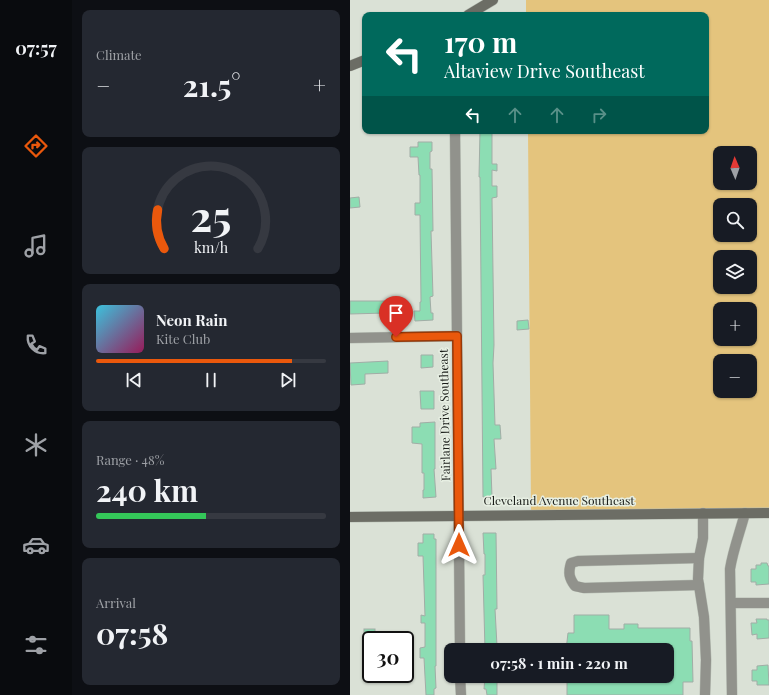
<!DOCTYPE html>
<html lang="en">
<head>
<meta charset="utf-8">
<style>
  body { margin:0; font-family:"Playfair Display",serif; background:#242831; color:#f1f3f6; height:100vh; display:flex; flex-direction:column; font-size:15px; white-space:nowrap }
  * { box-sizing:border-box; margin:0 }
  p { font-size:13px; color:#9ea1a6 }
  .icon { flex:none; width:22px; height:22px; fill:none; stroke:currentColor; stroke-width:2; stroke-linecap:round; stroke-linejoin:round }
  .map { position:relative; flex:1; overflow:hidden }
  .drawer { display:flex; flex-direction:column; gap:10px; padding:10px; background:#0d0f14; width:278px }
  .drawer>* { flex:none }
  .top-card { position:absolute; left:12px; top:12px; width:347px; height:122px; border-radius:8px; box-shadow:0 1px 3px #0004; background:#00695c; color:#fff; overflow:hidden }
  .needle { width:26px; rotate:358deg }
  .buttons { position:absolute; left:363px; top:146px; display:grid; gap:8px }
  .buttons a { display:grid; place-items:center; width:44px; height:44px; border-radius:8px; background:#171b24; box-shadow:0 1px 3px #0004; font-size:20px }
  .speed { position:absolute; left:12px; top:631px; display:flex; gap:8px; font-size:20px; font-weight:700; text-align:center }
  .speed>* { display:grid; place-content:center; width:52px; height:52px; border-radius:50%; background:#171b24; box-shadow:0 1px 3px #0004; line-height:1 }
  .speed .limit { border:2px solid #111; border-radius:6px; background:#fff; color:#111 }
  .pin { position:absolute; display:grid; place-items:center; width:34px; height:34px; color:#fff; margin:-41px -17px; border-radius:50% 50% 50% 0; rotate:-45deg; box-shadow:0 0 4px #0007 }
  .pin .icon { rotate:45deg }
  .me { position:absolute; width:44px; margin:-22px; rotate:0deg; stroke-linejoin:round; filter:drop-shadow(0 0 3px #0008) }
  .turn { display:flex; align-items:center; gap:14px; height:84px; padding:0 16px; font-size:18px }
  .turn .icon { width:52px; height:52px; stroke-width:2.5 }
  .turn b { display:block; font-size:28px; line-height:34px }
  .lanes { display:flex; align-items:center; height:38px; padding:0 16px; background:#0003; justify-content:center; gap:20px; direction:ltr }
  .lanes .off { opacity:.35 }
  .big { font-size:30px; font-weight:700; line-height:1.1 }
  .drawer .tile { flex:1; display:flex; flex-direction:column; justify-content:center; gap:6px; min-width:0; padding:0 14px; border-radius:8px; background:#242831 }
  .drawer .dial { align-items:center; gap:0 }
  .dial svg { height:104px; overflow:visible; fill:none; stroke:#363941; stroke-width:7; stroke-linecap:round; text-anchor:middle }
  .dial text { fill:#f1f3f6; stroke:none }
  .song { display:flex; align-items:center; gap:12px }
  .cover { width:48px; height:48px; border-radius:6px; background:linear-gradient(135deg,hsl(190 70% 55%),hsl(330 70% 35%)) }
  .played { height:4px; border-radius:2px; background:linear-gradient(90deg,#ea580c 85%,#363941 85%) }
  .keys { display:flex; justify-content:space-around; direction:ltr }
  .heat { display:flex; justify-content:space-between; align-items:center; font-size:22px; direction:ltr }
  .charge { height:6px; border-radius:3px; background:linear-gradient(90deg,#34c759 48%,#363941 0) }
  .trip { position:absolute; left:94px; top:643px; width:230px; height:40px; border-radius:8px; background:#171b24; box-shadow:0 1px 3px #0004; font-weight:700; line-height:40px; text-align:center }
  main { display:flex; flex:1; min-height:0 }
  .dock { display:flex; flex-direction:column; width:72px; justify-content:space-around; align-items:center; background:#090b0e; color:#9ea1a6 }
  .dock .icon { width:28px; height:28px }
  .dock .current { color:#ea580c }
  .dock b { font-size:18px; color:#f1f3f6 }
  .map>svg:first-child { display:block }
</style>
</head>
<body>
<main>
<nav class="dock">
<b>07:57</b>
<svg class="icon current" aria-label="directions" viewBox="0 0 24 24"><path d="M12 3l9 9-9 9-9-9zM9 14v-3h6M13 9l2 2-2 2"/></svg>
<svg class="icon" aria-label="music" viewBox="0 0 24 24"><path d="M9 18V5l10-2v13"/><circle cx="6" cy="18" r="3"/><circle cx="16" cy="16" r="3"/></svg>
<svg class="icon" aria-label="phone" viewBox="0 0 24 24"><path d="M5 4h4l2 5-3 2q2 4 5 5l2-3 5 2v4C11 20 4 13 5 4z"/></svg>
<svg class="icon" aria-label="climate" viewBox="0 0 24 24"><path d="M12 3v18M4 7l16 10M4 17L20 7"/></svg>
<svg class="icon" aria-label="car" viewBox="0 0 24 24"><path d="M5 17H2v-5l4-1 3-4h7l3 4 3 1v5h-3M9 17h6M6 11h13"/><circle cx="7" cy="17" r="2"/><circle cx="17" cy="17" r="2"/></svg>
<svg class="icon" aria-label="filters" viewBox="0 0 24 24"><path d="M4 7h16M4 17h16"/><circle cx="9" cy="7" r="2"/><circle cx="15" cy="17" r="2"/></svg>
</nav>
<section class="drawer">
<div class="tile"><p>Climate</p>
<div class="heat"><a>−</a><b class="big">21.5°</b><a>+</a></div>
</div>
<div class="tile dial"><svg viewBox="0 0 100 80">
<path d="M14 69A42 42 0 1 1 86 69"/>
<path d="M14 69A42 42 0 0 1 9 39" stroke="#ea580c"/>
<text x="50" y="56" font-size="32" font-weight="700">25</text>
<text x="50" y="72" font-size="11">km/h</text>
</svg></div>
<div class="tile">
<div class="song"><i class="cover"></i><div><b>Neon Rain</b><p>Kite Club</p></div></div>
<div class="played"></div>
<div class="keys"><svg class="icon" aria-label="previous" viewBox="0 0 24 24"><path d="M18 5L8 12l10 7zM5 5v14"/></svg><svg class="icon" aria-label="pause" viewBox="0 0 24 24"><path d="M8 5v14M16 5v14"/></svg><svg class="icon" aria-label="next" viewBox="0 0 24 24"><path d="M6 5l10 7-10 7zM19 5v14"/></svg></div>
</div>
<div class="tile"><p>Range · 48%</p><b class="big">240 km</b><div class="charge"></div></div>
<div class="tile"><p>Arrival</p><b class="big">07:58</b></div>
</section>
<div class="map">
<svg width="419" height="695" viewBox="0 0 419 695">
  <rect width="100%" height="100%" fill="#dae1d6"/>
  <path fill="#e4c47d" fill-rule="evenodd" d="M 176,0 L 419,0 L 419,516 L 275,516 L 181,510 L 178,131 L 356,131 L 356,15 L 176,15 ZM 370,153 L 400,153 L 400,183 L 370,183 ZM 370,205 L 400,205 L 400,235 L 370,235 ZM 370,257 L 400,257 L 400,287 L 370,287 ZM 370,309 L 400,309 L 400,339 L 370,339 ZM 370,361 L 400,361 L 400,391 L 370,391 Z"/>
  <g fill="#8cddb3" stroke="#a1ada6">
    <path d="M 130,131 L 142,131 L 142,164 L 147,164 L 147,171 L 142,170 L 142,186 L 147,186 L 147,197 L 142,198 L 144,345 L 143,363 L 145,425 L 150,425 L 151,439 L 144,439 L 146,469 L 141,469 L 142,497 L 133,497 L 130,177 L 129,177 Z"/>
    <path d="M 68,142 L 82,142 L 82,151 L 80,152 L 80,169 L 82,169 L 83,231 L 81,231 L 83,296 L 80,297 L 81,313 L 83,313 L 83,320 L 65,321 L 64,311 L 70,311 L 70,302 L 71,302 L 70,215 L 65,215 L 65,203 L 70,203 L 70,175 L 69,175 L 68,157 L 60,157 L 60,147 L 68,147 Z"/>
    <path d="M 9,197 L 10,207 L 0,208 L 0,198 Z"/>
    <path d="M 0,301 L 36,301 L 36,313 L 0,314 Z"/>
    <path d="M 178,320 L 179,329 L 167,330 L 167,321 Z"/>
    <path d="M 71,355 L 83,355 L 83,367 L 71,368 Z"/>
    <path d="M 38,361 L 38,373 L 15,374 L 15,384 L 1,385 L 0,363 Z"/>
    <path d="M 70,391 L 84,391 L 84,409 L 71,409 Z"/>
    <path d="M 85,422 L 85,469 L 84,469 L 86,497 L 73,498 L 73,490 L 74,490 L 74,473 L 72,473 L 72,444 L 62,443 L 62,427 L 70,427 L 70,423 Z"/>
    <path d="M 133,533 L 146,533 L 147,609 L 145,609 L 147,646 L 145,646 L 146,650 L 135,650 L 133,575 L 135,575 L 135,554 L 134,554 Z"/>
    <path d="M 73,534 L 84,534 L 84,539 L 86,539 L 86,666 L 85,666 L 86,688 L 84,689 L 84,695 L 76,695 L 74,658 L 70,658 L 70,648 L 75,647 L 75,623 L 71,623 L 71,615 L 75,616 L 73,556 L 68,556 L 68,543 L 73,543 Z"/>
    <path d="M 411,563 L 417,563 L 418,566 L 419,566 L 419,584 L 406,585 L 406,582 L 401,582 L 401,569 L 406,569 L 406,565 L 411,565 Z"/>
    <path d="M 224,615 L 259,615 L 259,629 L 274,629 L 274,624 L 288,624 L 288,628 L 340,628 L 340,641 L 342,641 L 343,682 L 333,682 L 333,695 L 217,695 L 217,676 L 317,676 L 317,650 L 216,650 L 218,633 L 224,633 Z"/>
    <path d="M 406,619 L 417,619 L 417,620 L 419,620 L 419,638 L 407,639 L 407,634 L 402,635 L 401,623 L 407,623 Z"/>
    <rect x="14" y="629" width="11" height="10"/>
    <path d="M 418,665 L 419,685 L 407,685 L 407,681 L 402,681 L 402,670 L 407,670 L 407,666 Z"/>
    <path d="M 135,676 L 147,676 L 147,695 L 137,695 L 136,689 L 134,689 Z"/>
  </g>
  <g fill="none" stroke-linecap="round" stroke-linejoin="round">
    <defs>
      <g id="street">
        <path d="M 105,131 L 110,650"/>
        <path d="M 0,338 L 107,336"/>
        <path d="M 353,513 L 353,538 L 349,558 L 348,579 L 354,617 L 356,660 L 355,695"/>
        <path d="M 349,585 L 234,588 L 225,586 C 219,578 218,573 221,563 L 228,561 L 349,558"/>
        <path d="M 381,603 L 419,603"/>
        <path d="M 110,676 L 111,695"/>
        <path d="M 382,695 L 380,569 C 383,550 390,532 395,513"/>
      </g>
      <g id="secondary">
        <path d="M 118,15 L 143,0"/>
        <path d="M 0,66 L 15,60"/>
        <path d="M 0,517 L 419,513"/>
      </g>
    </defs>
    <use href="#street" stroke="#b7beb4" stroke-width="11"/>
    <use href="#secondary" stroke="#b7beb4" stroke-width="11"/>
    <use href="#street" stroke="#91928c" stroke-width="10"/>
    <use href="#secondary" stroke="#6c6d65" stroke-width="10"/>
  </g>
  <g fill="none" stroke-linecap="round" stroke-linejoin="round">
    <defs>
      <path id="route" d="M 46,337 L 107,336 L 109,545"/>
    </defs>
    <use href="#route" stroke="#983908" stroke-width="10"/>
    <use href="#route" stroke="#ea580c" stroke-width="7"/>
  </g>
  <g text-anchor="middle" stroke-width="3" stroke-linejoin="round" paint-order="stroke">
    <g font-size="12" fill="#1a1d19" stroke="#e7efe3">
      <text transform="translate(95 415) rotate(-91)" y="4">Fairlane Drive Southeast</text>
      <text x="209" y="505">Cleveland Avenue Southeast</text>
    </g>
  </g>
</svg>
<div class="buttons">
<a><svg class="needle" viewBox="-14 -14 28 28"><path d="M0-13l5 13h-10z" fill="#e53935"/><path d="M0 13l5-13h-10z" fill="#9ea1a6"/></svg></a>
<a><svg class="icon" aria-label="search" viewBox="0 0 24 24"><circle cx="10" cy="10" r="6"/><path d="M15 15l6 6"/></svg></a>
<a><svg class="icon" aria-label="layers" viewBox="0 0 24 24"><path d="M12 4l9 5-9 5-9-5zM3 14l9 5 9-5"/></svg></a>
<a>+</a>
<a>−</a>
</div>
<div class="speed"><div class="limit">30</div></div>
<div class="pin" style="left:46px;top:337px;background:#d93025"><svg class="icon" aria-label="arrive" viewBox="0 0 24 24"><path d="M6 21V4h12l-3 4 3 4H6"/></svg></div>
<svg class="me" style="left:109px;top:545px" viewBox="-20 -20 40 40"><path d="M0-17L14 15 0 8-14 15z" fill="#ea580c" stroke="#fff" stroke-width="4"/></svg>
<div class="trip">07:58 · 1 min · 220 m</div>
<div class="top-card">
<div class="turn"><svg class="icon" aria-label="left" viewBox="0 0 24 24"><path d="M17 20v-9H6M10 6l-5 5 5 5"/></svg><div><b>170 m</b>Altaview Drive Southeast</div></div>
<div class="lanes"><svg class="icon" aria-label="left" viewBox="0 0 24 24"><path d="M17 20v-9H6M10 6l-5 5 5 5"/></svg><svg class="icon off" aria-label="ahead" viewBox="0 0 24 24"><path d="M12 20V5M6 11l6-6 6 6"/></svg><svg class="icon off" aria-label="ahead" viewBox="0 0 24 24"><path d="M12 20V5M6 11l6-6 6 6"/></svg><svg class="icon off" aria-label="right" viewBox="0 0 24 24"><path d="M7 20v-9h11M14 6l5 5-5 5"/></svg></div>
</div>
</div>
</main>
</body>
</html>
